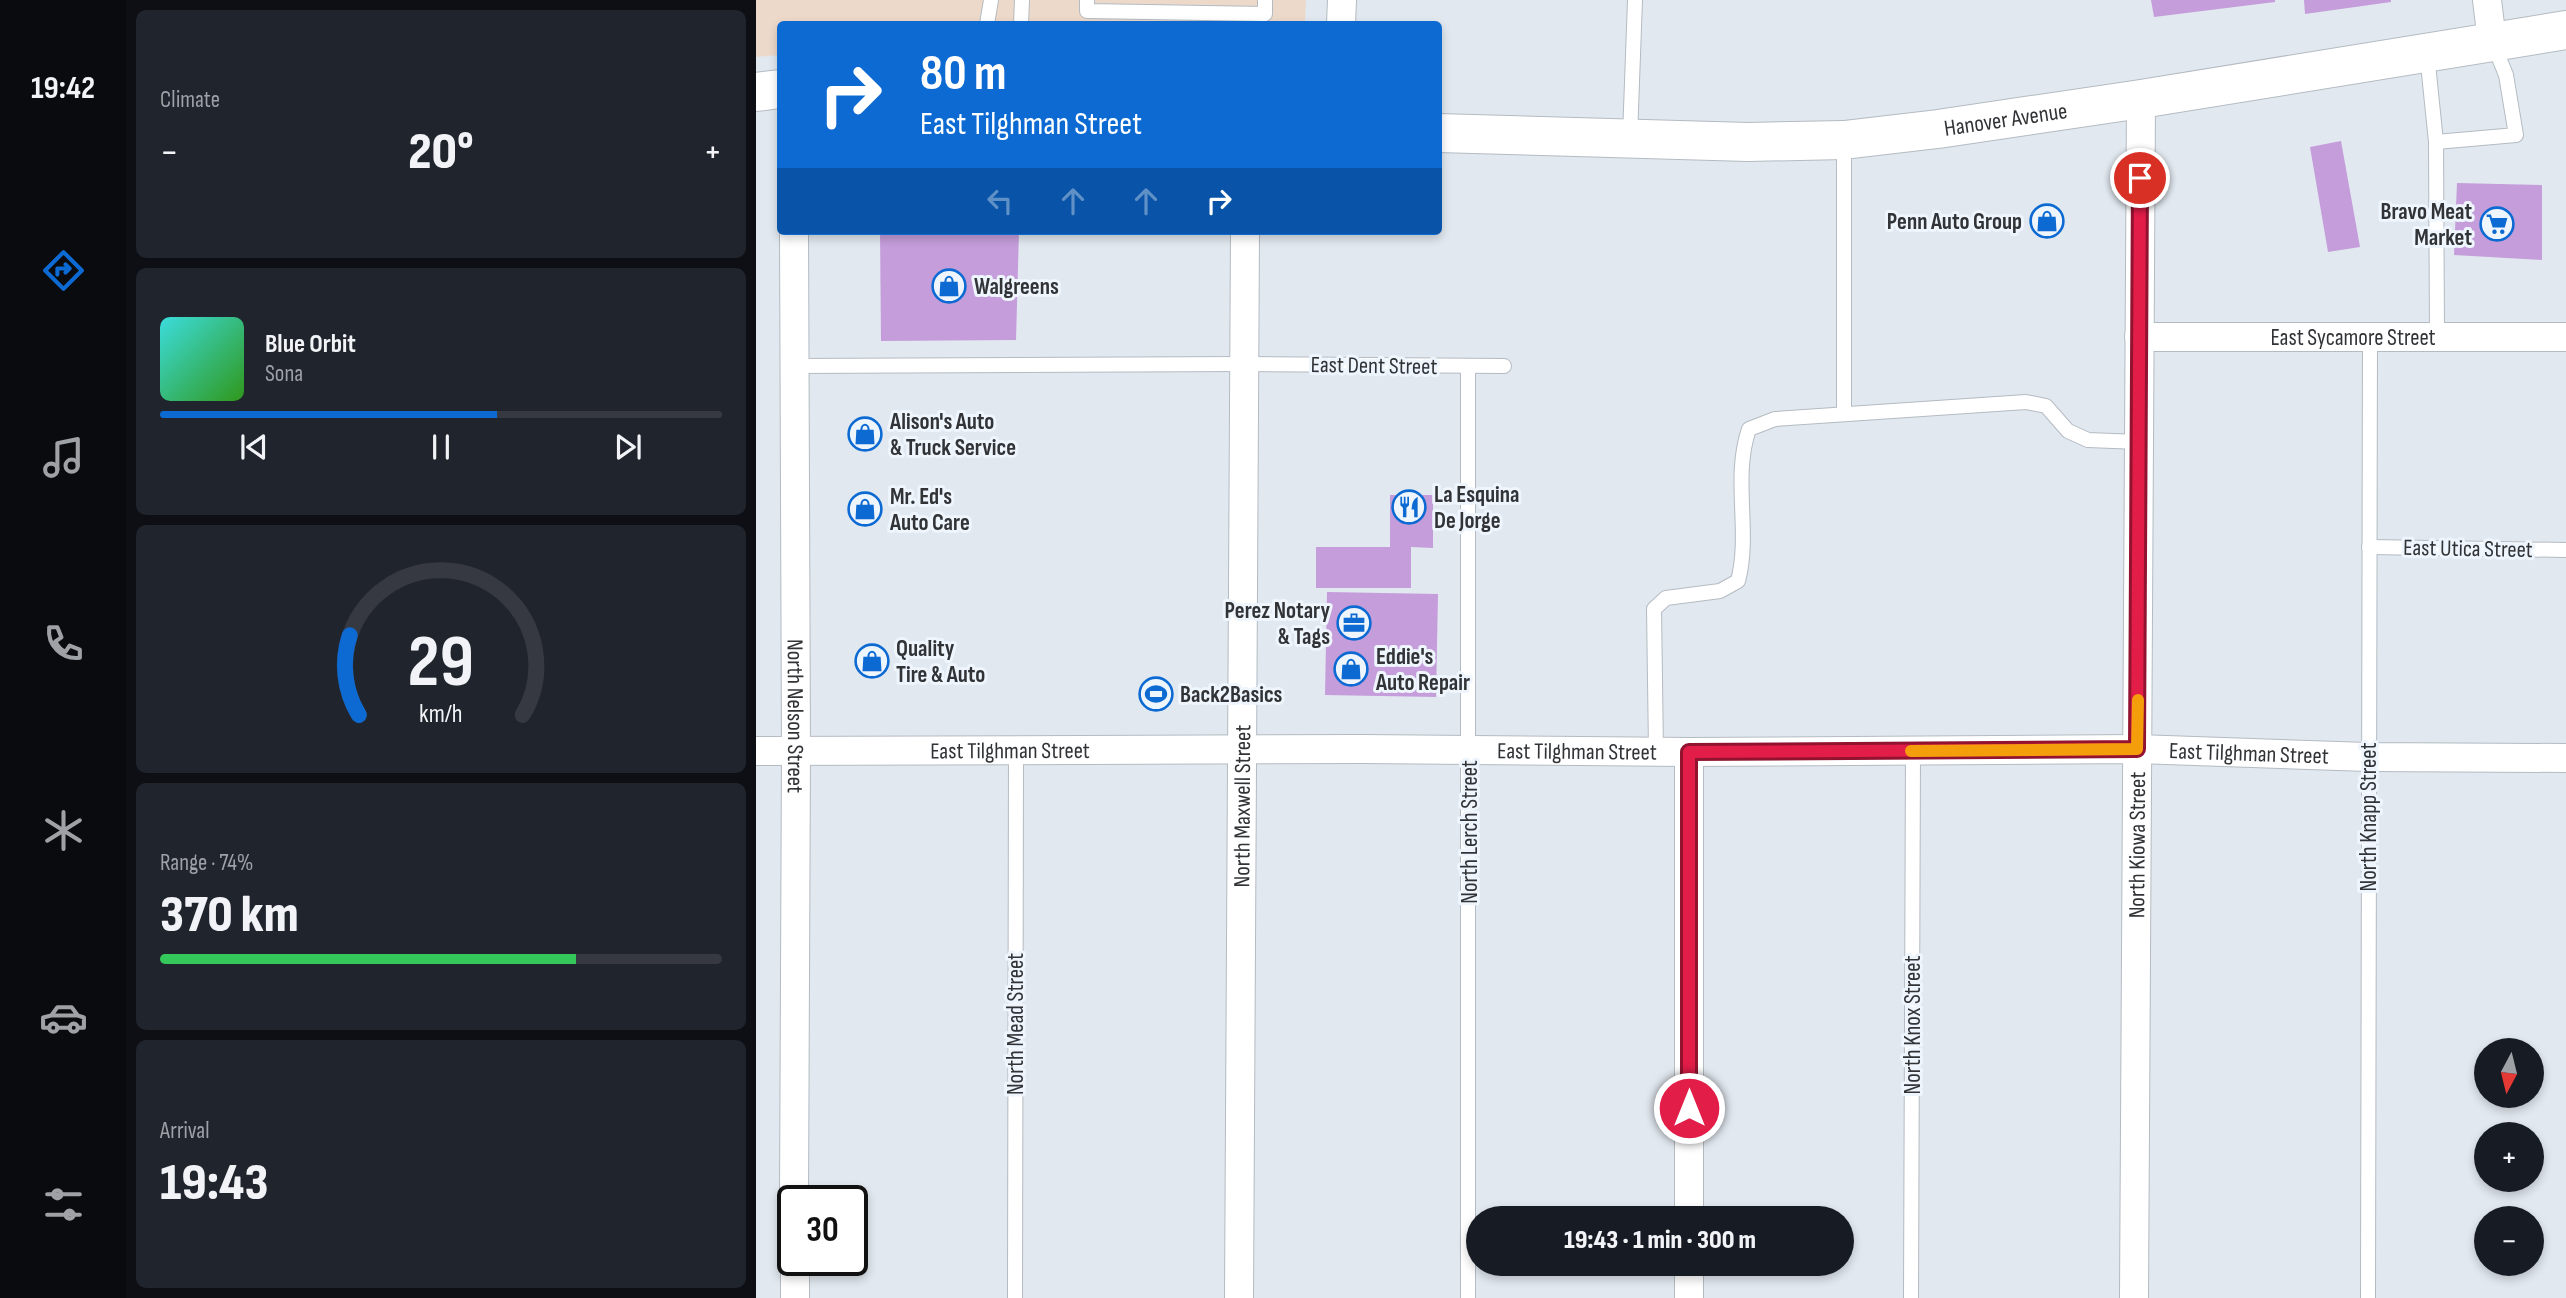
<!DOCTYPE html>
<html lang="en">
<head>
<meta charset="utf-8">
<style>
  body { margin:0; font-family:"Sofia Sans Condensed",sans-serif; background:#20242c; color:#f1f3f6; height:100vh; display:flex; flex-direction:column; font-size:26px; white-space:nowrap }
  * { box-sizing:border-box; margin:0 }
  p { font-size:23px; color:#9ea1a6 }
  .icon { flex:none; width:38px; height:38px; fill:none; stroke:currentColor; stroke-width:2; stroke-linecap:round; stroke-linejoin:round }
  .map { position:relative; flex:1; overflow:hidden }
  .details { display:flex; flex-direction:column; gap:10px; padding:10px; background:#0d0f14; width:630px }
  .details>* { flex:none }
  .banner { position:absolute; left:21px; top:21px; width:665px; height:214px; border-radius:7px; box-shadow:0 4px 10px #0003; background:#0c6ad2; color:#fff; overflow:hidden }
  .needle { width:46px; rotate:187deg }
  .buttons { position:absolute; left:1718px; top:1038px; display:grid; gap:14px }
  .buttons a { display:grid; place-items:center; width:70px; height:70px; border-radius:50%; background:#171b24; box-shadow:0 4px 10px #0003; font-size:35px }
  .speed { position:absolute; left:21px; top:1185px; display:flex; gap:14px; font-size:35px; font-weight:700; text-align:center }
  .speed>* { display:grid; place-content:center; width:91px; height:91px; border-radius:50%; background:#171b24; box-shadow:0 4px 10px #0003; line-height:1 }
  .speed .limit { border:4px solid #111; border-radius:10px; background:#fff; color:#111 }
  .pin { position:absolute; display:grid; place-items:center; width:60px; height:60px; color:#fff; margin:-30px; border:4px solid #fff; border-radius:50%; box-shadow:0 2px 7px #0007 }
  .me { position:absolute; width:77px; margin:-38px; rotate:0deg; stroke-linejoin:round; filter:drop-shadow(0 0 5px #0008) }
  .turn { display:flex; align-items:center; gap:24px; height:147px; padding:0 28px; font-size:32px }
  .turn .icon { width:91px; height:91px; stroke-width:2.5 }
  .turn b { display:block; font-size:49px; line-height:60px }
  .lanes { display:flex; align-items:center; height:66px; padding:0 28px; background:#0003; justify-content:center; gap:35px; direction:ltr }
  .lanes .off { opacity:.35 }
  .big { font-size:52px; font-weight:800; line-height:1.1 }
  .details .tile { flex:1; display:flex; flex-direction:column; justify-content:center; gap:10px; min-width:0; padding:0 24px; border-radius:10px; background:#20242c }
  .details .dial { align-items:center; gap:0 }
  .dial svg { height:182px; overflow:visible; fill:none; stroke:#363941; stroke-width:7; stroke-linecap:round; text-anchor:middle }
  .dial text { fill:#f1f3f6; stroke:none }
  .song { display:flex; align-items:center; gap:21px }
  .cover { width:84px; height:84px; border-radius:10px; background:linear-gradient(135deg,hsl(180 70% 55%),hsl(110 70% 35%)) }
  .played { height:7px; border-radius:4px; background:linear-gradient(90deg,#0c6ad2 60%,#363941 60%) }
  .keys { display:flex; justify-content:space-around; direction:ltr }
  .heat { display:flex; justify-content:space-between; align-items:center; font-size:38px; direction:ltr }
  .charge { height:10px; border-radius:5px; background:linear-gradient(90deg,#34c759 74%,#363941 0) }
  .trip { position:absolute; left:710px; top:1206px; width:388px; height:70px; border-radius:35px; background:#171b24; box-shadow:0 4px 10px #0003; font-weight:800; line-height:70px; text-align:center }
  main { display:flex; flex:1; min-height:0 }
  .tabs { display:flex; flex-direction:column; width:126px; justify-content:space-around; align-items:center; background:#090b0e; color:#9ea1a6 }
  .tabs .icon { width:49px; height:49px }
  .tabs .on { color:#0c6ad2 }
  .tabs b { font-size:32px; color:#f1f3f6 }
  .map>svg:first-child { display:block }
</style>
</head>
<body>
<main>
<nav class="tabs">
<b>19:42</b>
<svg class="icon on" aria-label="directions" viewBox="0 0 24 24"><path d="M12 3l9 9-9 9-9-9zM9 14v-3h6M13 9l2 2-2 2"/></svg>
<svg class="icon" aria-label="music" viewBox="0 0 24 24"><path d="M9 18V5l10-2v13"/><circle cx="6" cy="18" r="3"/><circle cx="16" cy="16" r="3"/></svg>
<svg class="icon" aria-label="phone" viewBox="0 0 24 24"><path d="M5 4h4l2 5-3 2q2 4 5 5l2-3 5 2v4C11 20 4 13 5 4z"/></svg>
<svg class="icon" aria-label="climate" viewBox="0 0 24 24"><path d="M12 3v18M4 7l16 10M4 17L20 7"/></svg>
<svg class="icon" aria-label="car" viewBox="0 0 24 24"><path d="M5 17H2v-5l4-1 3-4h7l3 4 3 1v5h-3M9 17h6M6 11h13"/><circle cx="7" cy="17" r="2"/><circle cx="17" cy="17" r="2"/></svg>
<svg class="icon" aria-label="filters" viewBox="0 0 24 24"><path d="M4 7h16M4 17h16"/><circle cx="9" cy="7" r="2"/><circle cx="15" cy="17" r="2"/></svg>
</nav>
<section class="details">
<div class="tile"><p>Climate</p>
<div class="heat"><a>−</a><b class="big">20°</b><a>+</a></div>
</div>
<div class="tile">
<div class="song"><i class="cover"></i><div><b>Blue Orbit</b><p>Sona</p></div></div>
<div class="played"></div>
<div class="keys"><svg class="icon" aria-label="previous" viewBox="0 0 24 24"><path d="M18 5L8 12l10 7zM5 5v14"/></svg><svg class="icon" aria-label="pause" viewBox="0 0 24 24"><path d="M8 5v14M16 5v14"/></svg><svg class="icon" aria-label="next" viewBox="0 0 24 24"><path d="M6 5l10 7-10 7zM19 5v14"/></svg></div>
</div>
<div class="tile dial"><svg viewBox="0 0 100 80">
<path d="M14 69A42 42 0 1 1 86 69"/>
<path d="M14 69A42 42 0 0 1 10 34" stroke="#0c6ad2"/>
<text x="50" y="56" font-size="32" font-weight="700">29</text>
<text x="50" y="72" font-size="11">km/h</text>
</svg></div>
<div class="tile"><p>Range · 74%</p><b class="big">370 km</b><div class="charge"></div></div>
<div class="tile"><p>Arrival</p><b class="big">19:43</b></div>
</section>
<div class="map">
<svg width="1810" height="1298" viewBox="0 0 1810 1298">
  <rect width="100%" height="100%" fill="#e1e8ef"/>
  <path fill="#edd9ca" d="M 0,0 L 550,0 L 549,24 L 24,24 L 24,55 L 0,57 Z"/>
  <g fill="#c59ddb">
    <path d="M 1395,0 L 1519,0 L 1519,2 L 1398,17 Z"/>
    <path d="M 1548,0 L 1635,0 L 1635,2 L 1549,14 Z"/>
    <path d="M 1585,141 L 1604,247 L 1572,252 L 1554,147 Z"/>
    <path d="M 1701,183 L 1786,185 L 1786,260 L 1698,255 Z"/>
    <path d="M 124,231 L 263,231 L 260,340 L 125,341 Z"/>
    <path d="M 634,495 L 677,495 L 677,548 L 655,547 L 655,588 L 560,588 L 560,547 L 634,547 Z"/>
    <path d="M 571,592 L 682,594 L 680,697 L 569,695 Z"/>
  </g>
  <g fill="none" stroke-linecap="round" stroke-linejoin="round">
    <defs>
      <g id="lane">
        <path d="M 331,0 L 331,11 L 509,14 L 509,0"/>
        <path d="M 231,24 L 235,0"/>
        <path d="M 265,24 L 266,0"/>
        <path d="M 1671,54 L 1680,142"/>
        <path d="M 874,137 L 879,0"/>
        <path d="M 1088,142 L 1088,414"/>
        <path d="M 1681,337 L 1680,142 L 1760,135 L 1750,75 L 1737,43"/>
        <path d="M 39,366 L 488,364 L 748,366"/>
        <path d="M 712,366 L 712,1298"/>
        <path d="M 1613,547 L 1810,550"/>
        <path d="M 900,751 L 898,609 L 910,598 L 964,591 L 982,581 C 995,532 976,478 993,429 L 1019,419 L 1270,402 L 1290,406 L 1312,431 L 1332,440 L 1383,442"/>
        <path d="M 259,1298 L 260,751"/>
        <path d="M 1155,1298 L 1157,751"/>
        <path d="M 1612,1298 L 1614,337"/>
      </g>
      <g id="street">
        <path d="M 1731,0 L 1736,41"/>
        <path d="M 585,24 L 586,0"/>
        <path id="s1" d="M 38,231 L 40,751 L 38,1200"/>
        <path id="s2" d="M 1383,337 L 1810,337"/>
        <path id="s3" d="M 0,751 L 607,749 L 933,752 L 1381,749 L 1612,757 L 1810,758"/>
        <path d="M 933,1218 L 933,752"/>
        <path d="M 39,1260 L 39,1298"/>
        <path id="s4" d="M 483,1298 L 489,231"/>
        <path d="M 933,1298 L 933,1264"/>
        <path id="s5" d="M 1378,1298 L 1385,99"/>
      </g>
      <g id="primary">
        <path d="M 0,92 L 24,89"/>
        <path id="s6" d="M 682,133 L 992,142 L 1088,140 L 1182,129 L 1385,99 L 1810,30"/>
      </g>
    </defs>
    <use href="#lane" stroke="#b4bbc2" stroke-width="16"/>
    <use href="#street" stroke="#b4bbc2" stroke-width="30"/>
    <use href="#primary" stroke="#b4bbc2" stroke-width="40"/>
    <use href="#lane" stroke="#fff" stroke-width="14"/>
    <use href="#street" stroke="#fff" stroke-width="28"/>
    <use href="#primary" stroke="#fff" stroke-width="38"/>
  </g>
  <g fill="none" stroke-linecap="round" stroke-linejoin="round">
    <defs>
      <path id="route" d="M 933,1108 L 933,752 L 1381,749 L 1384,178"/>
    </defs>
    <use href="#route" stroke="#92132f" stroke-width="18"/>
    <use href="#route" stroke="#e11d48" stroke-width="12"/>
    <path stroke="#f59e0b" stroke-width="12" d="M 1155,751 L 1381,749 L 1382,700"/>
  </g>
  <defs>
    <symbol id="shop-ring" viewBox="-11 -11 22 22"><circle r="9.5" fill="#eef5fd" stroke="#0c6ad2" stroke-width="1.5"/><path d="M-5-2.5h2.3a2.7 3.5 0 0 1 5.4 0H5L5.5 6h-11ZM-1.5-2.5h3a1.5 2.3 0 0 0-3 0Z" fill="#0c6ad2"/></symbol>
    <symbol id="supermarket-ring" viewBox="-11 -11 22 22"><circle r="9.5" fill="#eef5fd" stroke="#0c6ad2" stroke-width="1.5"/><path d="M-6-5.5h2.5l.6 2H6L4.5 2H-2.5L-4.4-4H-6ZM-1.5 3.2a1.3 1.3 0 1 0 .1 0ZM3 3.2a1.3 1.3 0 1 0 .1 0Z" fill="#0c6ad2"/></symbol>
    <symbol id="restaurant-ring" viewBox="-11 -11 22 22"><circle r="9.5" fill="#eef5fd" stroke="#0c6ad2" stroke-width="1.5"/><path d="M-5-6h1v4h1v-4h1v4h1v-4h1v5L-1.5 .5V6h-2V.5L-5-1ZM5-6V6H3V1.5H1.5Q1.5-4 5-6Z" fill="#0c6ad2"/></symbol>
    <symbol id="office-ring" viewBox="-11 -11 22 22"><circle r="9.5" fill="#eef5fd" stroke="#0c6ad2" stroke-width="1.5"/><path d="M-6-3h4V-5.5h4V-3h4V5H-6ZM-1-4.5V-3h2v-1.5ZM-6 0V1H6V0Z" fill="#0c6ad2"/></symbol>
    <symbol id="stadium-ring" viewBox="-11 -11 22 22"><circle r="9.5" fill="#eef5fd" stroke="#0c6ad2" stroke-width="1.5"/><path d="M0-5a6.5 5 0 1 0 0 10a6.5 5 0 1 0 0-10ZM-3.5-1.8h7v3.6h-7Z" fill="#0c6ad2"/></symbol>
  </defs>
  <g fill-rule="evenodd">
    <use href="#shop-ring" x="1272" y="202" width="38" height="38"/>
    <use href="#supermarket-ring" x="1722" y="205" width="38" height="38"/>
    <use href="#shop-ring" x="174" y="267" width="38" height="38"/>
    <use href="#shop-ring" x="90" y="415" width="38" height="38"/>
    <use href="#restaurant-ring" x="634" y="488" width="38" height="38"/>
    <use href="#shop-ring" x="90" y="490" width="38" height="38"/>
    <use href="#office-ring" x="579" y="604" width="38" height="38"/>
    <use href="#shop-ring" x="97" y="642" width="38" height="38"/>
    <use href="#shop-ring" x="576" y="650" width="38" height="38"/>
    <use href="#stadium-ring" x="381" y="675" width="38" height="38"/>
  </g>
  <g text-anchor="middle" stroke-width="6" stroke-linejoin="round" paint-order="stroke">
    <g font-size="23" fill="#313336" stroke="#eef5fd">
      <text dy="8" stroke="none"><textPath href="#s6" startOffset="569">Hanover Avenue</textPath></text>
      <text dy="8" stroke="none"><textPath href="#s2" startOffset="214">East Sycamore Street</textPath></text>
      <text transform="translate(618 365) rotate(1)" y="8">East Dent Street</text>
      <text transform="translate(1712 548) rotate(1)" y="8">East Utica Street</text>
      <text dy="8" stroke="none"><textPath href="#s1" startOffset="485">North Nelson Street</textPath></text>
      <text dy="8" stroke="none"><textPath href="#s3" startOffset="254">East Tilghman Street</textPath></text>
      <text dy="8" stroke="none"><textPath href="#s3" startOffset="821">East Tilghman Street</textPath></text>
      <text dy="8" stroke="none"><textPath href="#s3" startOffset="1493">East Tilghman Street</textPath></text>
      <text dy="8" stroke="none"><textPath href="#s4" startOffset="492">North Maxwell Street</textPath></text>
      <text transform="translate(1612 817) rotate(-90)" y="8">North Knapp Street</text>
      <text transform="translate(713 832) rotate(-90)" y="8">North Lerch Street</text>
      <text dy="8" stroke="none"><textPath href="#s5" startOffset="453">North Kiowa Street</textPath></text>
      <text transform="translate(259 1024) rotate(-90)" y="8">North Mead Street</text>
      <text transform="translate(1156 1025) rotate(-90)" y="8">North Knox Street</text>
    </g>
    <g font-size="23" font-weight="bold" fill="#313336" stroke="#eef5fd" text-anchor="start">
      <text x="1716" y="219" text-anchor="end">Bravo Meat<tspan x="1716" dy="26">Market</tspan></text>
      <text x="1266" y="229" text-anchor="end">Penn Auto Group</text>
      <text x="218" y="294">Walgreens</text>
      <text x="134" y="429">Alison's Auto<tspan x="134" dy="26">&amp; Truck Service</tspan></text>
      <text x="678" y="502">La Esquina<tspan x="678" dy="26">De Jorge</tspan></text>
      <text x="134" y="504">Mr. Ed's<tspan x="134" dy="26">Auto Care</tspan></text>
      <text x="574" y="618" text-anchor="end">Perez Notary<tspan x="574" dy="26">&amp; Tags</tspan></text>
      <text x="140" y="656">Quality<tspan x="140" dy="26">Tire &amp; Auto</tspan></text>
      <text x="620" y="664">Eddie's<tspan x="620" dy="26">Auto Repair</tspan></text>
      <text x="424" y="702">Back2Basics</text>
    </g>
  </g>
</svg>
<div class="buttons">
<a><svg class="needle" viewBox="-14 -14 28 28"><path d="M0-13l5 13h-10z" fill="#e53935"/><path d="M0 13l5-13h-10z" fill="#9ea1a6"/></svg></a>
<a>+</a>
<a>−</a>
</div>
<div class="speed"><div class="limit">30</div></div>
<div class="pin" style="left:1384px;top:178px;background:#d93025"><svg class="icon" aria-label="arrive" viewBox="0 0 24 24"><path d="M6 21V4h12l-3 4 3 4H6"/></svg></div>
<svg class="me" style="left:933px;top:1108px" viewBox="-20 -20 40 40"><circle r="17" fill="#e11d48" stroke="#fff" stroke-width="3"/><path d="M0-11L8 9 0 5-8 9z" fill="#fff"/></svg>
<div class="trip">19:43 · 1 min · 300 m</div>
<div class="banner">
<div class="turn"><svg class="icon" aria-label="right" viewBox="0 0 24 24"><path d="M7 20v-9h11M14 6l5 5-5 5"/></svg><div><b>80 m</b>East Tilghman Street</div></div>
<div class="lanes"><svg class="icon off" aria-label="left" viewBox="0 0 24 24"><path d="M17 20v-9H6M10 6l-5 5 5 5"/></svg><svg class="icon off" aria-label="ahead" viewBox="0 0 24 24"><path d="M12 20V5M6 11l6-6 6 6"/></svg><svg class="icon off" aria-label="ahead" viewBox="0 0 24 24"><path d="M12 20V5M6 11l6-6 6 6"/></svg><svg class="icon" aria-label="right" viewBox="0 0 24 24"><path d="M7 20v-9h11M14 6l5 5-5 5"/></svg></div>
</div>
</div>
</main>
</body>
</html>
